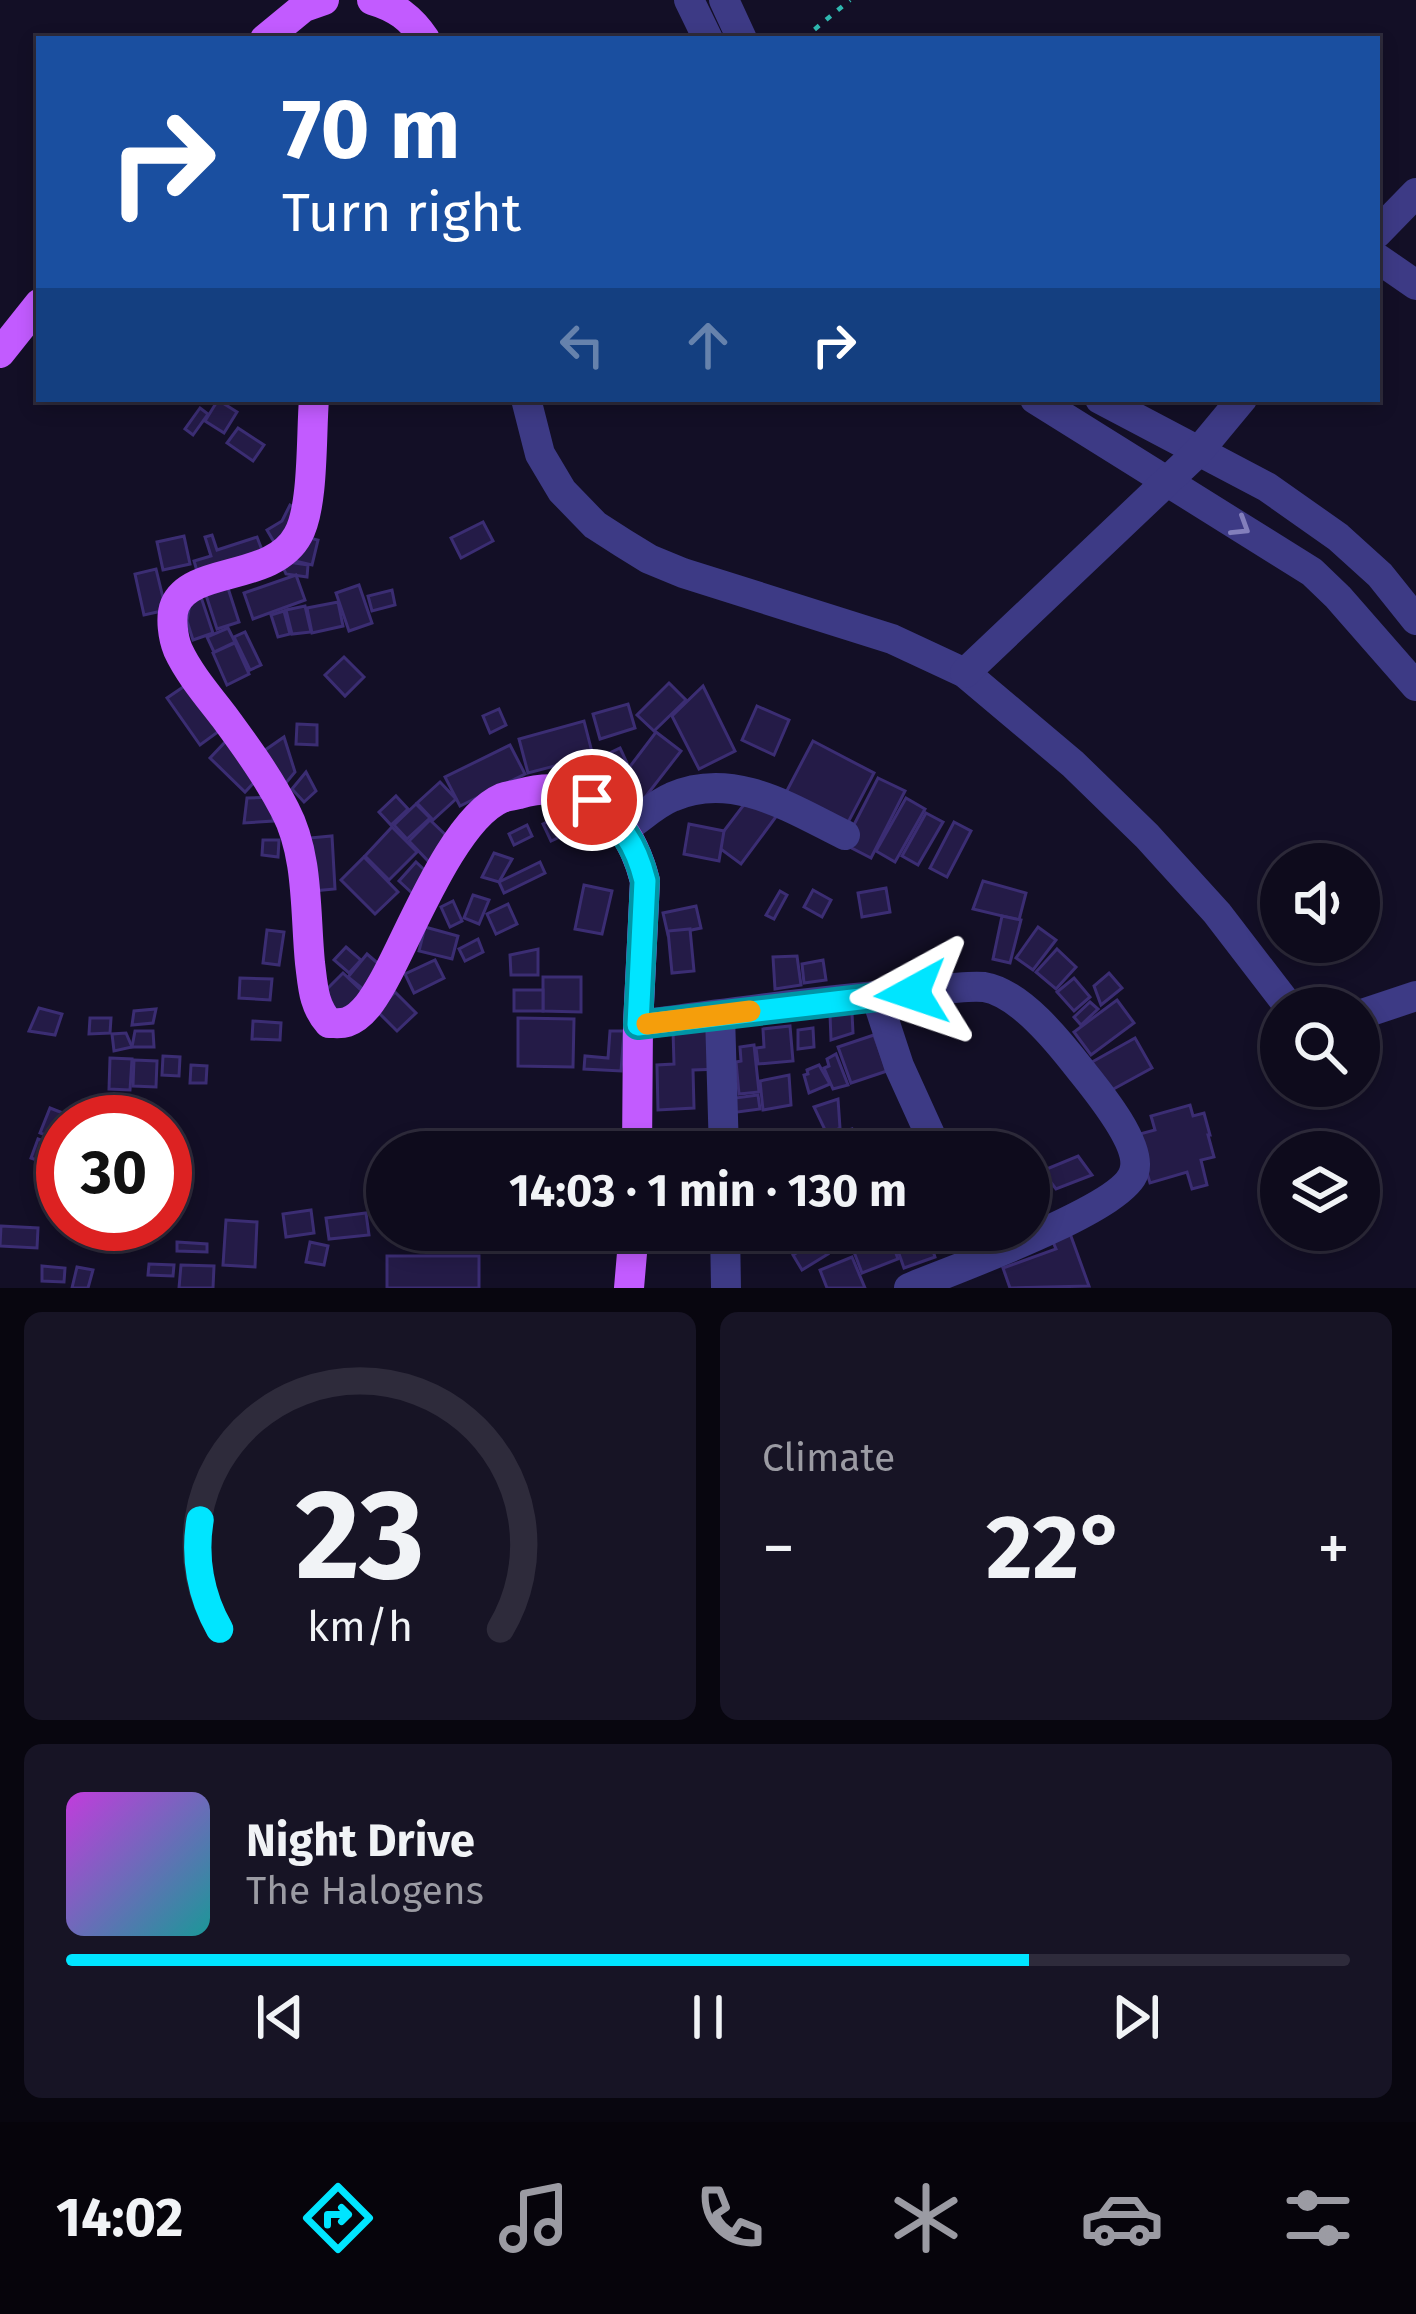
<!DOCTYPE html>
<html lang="en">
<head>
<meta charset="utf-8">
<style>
  body { margin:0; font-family:"Fira Sans",sans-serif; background:#171425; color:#f1f3f6; height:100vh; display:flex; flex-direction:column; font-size:45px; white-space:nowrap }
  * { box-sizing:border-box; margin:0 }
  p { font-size:39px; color:#9b9ba3 }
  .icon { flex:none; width:66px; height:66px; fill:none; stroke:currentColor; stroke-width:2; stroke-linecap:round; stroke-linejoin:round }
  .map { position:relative; height:1288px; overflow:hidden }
  .drawer { display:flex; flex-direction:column; gap:24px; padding:24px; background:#08060f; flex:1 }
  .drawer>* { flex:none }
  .hud { position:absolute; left:36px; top:36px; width:1344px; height:366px; border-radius:0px; box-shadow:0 6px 18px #0003,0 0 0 3px #2e2b3b; background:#1a4fa0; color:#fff; overflow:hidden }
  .controls { position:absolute; left:1260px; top:843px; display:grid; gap:24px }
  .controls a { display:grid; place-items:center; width:120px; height:120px; border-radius:50%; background:#0e0b1c; box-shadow:0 6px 18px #0003,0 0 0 3px #2e2b3b; font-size:60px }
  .speed { position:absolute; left:36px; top:1095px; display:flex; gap:24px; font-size:60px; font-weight:700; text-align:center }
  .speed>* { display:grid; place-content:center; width:156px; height:156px; border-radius:50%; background:#0e0b1c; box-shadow:0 6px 18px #0003,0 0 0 3px #2e2b3b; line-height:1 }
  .speed .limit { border:18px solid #d22; background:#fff; color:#111 }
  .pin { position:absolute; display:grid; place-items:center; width:102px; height:102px; color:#fff; margin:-51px; border:6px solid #fff; border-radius:50%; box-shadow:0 3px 12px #0007 }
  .me { position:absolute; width:132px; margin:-66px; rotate:265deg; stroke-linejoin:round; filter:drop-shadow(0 0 9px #0008) }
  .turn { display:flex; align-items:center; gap:42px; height:252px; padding:0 48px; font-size:54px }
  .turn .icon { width:156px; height:156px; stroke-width:2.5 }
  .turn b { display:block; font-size:84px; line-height:102px }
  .lanes { display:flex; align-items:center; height:114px; padding:0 48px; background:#0003; justify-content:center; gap:60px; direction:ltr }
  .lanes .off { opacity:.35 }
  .big { font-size:90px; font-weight:700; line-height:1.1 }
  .drawer .tile { flex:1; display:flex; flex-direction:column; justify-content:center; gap:18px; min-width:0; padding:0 42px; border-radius:18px; background:#171425 }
  .drawer .dial { align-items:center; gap:0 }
  .dial svg { height:312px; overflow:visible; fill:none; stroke:#2e2b3b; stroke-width:7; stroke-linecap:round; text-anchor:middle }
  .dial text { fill:#f1f3f6; stroke:none }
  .song { display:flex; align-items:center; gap:36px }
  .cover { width:144px; height:144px; border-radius:18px; background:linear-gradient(135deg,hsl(290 70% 55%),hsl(180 70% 35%)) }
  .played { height:12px; border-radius:6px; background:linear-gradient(90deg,#00e5ff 75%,#2e2b3b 75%) }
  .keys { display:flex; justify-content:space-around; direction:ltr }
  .heat { display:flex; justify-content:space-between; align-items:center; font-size:66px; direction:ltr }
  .drawer .tiles { flex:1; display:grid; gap:24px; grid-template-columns:1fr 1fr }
  .tile:last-child { grid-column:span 2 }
  .trip { position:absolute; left:366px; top:1131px; width:684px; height:120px; border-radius:60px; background:#0e0b1c; box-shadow:0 6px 18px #0003,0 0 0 3px #2e2b3b; font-weight:700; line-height:120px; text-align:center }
  .tabs { display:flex; height:192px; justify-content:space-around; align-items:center; background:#06040b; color:#9b9ba3 }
  .tabs .icon { width:84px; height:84px }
  .tabs .active { color:#00e5ff }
  .tabs b { font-size:54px; color:#f1f3f6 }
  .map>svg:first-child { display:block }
</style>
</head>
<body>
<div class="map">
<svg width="1416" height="1288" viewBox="0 0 1416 1288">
  <rect width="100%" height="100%" fill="#130f26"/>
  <g fill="#241b47" stroke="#3b2d73" stroke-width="3">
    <path d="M 218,400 L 237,412 L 224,433 L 205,421 Z"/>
    <path d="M 200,408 L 208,414 L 193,435 L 185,429 Z"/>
    <path d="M 238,428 L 264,445 L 253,461 L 227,443 Z"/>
    <path d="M 290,505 L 302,511 L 281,554 L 267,530 L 282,521 Z"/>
    <path d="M 483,522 L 493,541 L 461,558 L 451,538 Z"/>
    <path d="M 212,535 L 217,550 L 257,537 L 262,550 L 200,581 L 194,561 L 211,556 L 205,537 Z"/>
    <path d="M 184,536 L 190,564 L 163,570 L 157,542 Z"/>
    <path d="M 301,536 L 318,540 L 312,565 L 295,561 Z"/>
    <path d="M 291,551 L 294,563 L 308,565 L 307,577 L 286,574 L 280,560 Z"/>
    <path d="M 156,569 L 166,610 L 144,615 L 135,574 Z"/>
    <path d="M 296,575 L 305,600 L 253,619 L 244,593 Z"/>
    <path d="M 227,585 L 239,622 L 217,629 L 205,592 Z"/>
    <path d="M 359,585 L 372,623 L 349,631 L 336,593 Z"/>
    <path d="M 392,590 L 395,605 L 372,611 L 368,596 Z"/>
    <path d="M 200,594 L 213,633 L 193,640 L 187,621 L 190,603 Z"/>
    <path d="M 338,602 L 343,626 L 312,633 L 307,608 Z"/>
    <path d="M 305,606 L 311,632 L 292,634 L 286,610 Z"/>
    <path d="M 284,611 L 290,634 L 278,637 L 271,615 Z"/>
    <path d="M 228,628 L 235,642 L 214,652 L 207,637 Z"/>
    <path d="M 245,632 L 261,665 L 250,670 L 234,637 Z"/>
    <path d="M 235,643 L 249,674 L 227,685 L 213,653 Z"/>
    <path d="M 344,657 L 364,677 L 345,696 L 325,675 Z"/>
    <path d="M 189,683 L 222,729 L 200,745 L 167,698 Z"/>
    <path d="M 669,683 L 686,700 L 654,731 L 637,715 Z"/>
    <path d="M 703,686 L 735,751 L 699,769 L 672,716 Z"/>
    <path d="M 628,704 L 635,728 L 600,739 L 593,714 Z"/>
    <path d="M 757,706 L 789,720 L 774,755 L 742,740 Z"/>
    <path d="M 499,709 L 506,725 L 490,733 L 483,716 Z"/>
    <path d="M 584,721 L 593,756 L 528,773 L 519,739 Z"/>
    <path d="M 297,724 L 317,725 L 317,745 L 296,744 Z"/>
    <path d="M 656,732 L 681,751 L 643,800 L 619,781 Z"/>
    <path d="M 284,737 L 295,772 L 281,789 L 258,755 Z"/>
    <path d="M 228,739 L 263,773 L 245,792 L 210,758 Z"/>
    <path d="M 813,741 L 874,773 L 843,832 L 782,800 Z"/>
    <path d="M 510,745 L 525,774 L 460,806 L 445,777 Z"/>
    <path d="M 620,748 L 627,763 L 599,777 L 591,762 Z"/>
    <path d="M 306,772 L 316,791 L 304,802 L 292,789 Z"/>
    <path d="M 878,778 L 905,791 L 871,858 L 844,844 Z"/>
    <path d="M 440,782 L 456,799 L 433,820 L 417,803 Z"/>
    <path d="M 752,794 L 778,814 L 741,864 L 714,844 Z"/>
    <path d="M 396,796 L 408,809 L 391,825 L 379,812 Z"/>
    <path d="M 272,797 L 273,821 L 244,823 L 247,798 Z"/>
    <path d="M 906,798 L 925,809 L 895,862 L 876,851 Z"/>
    <path d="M 416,804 L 430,818 L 407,839 L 394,825 Z"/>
    <path d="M 569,812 L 577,829 L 551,841 L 543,824 Z"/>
    <path d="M 926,813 L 943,822 L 918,865 L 902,856 Z"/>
    <path d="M 430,820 L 453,842 L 431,864 L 409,841 Z"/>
    <path d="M 954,822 L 971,831 L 947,877 L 930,868 Z"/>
    <path d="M 689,824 L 724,831 L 719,861 L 684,854 Z"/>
    <path d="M 527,825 L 532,836 L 514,845 L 509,834 Z"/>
    <path d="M 392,827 L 417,852 L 389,880 L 365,856 Z"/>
    <path d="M 332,836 L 335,889 L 312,891 L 309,838 Z"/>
    <path d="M 263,840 L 279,840 L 278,857 L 262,855 Z"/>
    <path d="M 494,853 L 512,859 L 499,882 L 482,877 Z"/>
    <path d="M 364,857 L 398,892 L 375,914 L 341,880 Z"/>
    <path d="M 416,862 L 431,876 L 413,894 L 399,881 Z"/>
    <path d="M 540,862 L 545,873 L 504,893 L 499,882 Z"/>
    <path d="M 983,881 L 1026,893 L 1019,920 L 973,909 Z"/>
    <path d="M 584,885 L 612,891 L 602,934 L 575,929 Z"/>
    <path d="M 886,888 L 890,912 L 862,917 L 858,893 Z"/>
    <path d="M 813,890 L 831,900 L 822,917 L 804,907 Z"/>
    <path d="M 780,891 L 787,895 L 774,919 L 766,915 Z"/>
    <path d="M 473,895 L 489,900 L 479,924 L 464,918 Z"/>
    <path d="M 453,901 L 462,921 L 450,927 L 441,907 Z"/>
    <path d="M 508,904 L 517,924 L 496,934 L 487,914 Z"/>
    <path d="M 696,906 L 701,928 L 668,935 L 663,913 Z"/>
    <path d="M 1002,916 L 1021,920 L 1010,963 L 993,959 Z"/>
    <path d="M 425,927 L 458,936 L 452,959 L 419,951 Z"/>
    <path d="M 1038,927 L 1056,940 L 1033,970 L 1016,958 Z"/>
    <path d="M 690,929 L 694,971 L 672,973 L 668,931 Z"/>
    <path d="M 267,930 L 284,932 L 279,965 L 263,963 Z"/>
    <path d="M 478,939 L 483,952 L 465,961 L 459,949 Z"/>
    <path d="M 346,947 L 361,960 L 349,973 L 334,960 Z"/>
    <path d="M 538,949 L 538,975 L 511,975 L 510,955 Z"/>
    <path d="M 1057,949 L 1076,967 L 1056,989 L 1036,972 Z"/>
    <path d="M 367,954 L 388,972 L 369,994 L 348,977 Z"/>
    <path d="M 797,956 L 801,985 L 775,989 L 773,957 Z"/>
    <path d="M 435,960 L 444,978 L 414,993 L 405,974 Z"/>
    <path d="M 823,960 L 826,980 L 804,983 L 802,964 Z"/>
    <path d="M 343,973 L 366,995 L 340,1021 L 317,999 Z"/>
    <path d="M 1109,973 L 1122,988 L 1101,1005 L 1094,986 Z"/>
    <path d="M 543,977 L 581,977 L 581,1012 L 543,1011 Z"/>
    <path d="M 240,978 L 272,979 L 270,1000 L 239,998 Z"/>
    <path d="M 1074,978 L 1090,997 L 1074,1011 L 1057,992 Z"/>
    <rect x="514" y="990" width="29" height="21"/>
    <path d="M 395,992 L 416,1013 L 397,1031 L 377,1011 Z"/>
    <path d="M 1117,1000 L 1134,1023 L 1091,1055 L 1074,1032 Z"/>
    <path d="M 1090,1002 L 1098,1009 L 1081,1025 L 1074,1017 Z"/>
    <path d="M 39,1008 L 62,1014 L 55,1035 L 29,1031 Z"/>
    <path d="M 156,1009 L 153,1023 L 132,1025 L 134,1011 Z"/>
    <path d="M 852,1013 L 853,1033 L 831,1040 L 830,1014 Z"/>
    <path d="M 90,1018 L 111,1018 L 110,1033 L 89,1034 Z"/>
    <path d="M 518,1018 L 574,1019 L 573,1067 L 518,1066 Z"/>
    <path d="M 253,1021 L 281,1023 L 280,1040 L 252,1039 Z"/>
    <path d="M 790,1026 L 793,1061 L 758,1064 L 756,1048 L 764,1047 L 763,1029 Z"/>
    <path d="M 718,1028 L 720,1069 L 693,1070 L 694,1108 L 658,1110 L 657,1065 L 674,1064 L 673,1030 Z"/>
    <path d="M 813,1028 L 814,1047 L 798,1049 L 798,1030 Z"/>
    <path d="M 135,1031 L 153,1031 L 154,1047 L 132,1047 Z"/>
    <path d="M 610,1031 L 624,1031 L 621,1071 L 584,1069 L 585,1056 L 608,1058 Z"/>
    <path d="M 126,1033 L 132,1047 L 114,1051 L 112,1034 Z"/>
    <path d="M 874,1035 L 887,1071 L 851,1083 L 838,1047 Z"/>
    <path d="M 1135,1038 L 1152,1068 L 1108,1092 L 1092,1062 Z"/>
    <path d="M 754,1045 L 759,1092 L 739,1094 L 736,1062 L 741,1061 L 740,1047 Z"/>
    <path d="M 836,1054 L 848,1085 L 833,1089 L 824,1068 L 829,1066 L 827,1059 Z"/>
    <path d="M 163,1056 L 180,1057 L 179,1076 L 162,1075 Z"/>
    <path d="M 110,1058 L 132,1059 L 130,1090 L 109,1089 Z"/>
    <path d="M 134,1060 L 157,1061 L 156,1087 L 133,1086 Z"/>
    <path d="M 191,1065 L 207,1066 L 206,1083 L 190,1083 Z"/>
    <path d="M 819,1065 L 830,1084 L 809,1093 L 804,1075 L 808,1074 L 807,1070 Z"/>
    <path d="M 789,1075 L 791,1105 L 763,1110 L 760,1081 Z"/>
    <path d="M 758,1095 L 760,1109 L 730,1113 L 735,1098 Z"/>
    <path d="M 838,1099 L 840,1128 L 827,1134 L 814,1107 Z"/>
    <path d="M 1190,1105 L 1193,1116 L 1204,1113 L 1210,1135 L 1208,1135 L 1214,1157 L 1201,1160 L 1207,1185 L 1192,1189 L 1187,1172 L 1150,1183 L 1136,1135 L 1155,1130 L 1151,1116 Z"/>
    <path d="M 50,1108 L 83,1121 L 63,1122 L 63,1142 L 40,1133 Z"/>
    <path d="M 852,1129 L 859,1150 L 878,1134 L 893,1151 L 838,1152 L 832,1136 Z"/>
    <path d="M 802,1132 L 809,1150 L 781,1152 L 780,1134 Z"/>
    <path d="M 38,1139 L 63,1148 L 59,1168 L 31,1158 Z"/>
    <path d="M 1078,1156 L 1092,1175 L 1056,1189 L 1042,1171 Z"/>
    <path d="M 311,1210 L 314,1233 L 286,1237 L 283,1214 Z"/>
    <path d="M 366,1213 L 369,1235 L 329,1239 L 326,1218 Z"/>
    <path d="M 226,1220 L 257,1222 L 255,1267 L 223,1265 Z"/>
    <path d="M 1,1226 L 38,1228 L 37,1248 L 0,1246 Z"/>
    <path d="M 1068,1228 L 1089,1286 L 1010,1288 L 1003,1268 L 1056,1249 L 1050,1235 Z"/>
    <path d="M 829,1230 L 885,1230 L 838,1251 Z"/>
    <path d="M 926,1230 L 935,1257 L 904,1268 L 891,1231 Z"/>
    <path d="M 927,1230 L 952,1230 L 957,1244 L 934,1251 Z"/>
    <path d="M 890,1237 L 898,1259 L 862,1273 L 854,1252 Z"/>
    <path d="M 819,1239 L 828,1254 L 802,1270 L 793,1255 Z"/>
    <path d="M 177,1242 L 207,1244 L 207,1252 L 177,1251 Z"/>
    <path d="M 310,1242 L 328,1246 L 324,1265 L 306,1262 Z"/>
    <rect x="387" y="1256" width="92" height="32"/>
    <path d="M 852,1257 L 865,1288 L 827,1288 L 820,1270 Z"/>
    <path d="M 149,1264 L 174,1265 L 173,1276 L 148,1275 Z"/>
    <path d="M 181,1265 L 214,1266 L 213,1288 L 179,1288 Z"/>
    <path d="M 42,1266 L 65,1268 L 64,1282 L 42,1281 Z"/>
    <path d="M 77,1267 L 93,1270 L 88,1288 L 72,1288 Z"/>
  </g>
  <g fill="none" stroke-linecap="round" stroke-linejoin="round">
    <path stroke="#2fb8b0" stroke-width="4.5" stroke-dasharray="6 9" stroke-linecap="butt" d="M 803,39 L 850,0"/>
    <g stroke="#3d3a85" stroke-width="30">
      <path d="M 689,0 L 708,39"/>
      <path d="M 724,0 L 742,39"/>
      <path d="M 1377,233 L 1416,193"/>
      <path d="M 1377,258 L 1416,285"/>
      <path d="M 526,399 L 540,454 L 562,491 L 595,525 L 623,543 L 649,559 L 683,573 L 892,639 L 965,673 L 1073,764 L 1147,836 L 1217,913 L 1290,1008"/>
      <path d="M 1035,399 L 1312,572 L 1338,597 L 1416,686"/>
      <path d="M 1100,399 L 1267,487 L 1338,537 L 1380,575 L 1416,620"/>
      <path d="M 965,673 L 1198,452 L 1242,399"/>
      <path d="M 624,829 C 640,819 655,804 672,797 C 733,770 792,809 845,835"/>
      <path d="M 876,996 L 899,1066 L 938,1152"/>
      <path d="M 720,1015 L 724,1152"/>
      <path d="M 1359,1015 L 1416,996"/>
      <path d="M 638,1025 C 729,1013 820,1000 911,993 C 932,991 964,985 984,987 C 1020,993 1059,1042 1080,1069 C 1096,1089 1143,1145 1134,1172 C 1123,1209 950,1271 909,1288"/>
      <path d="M 725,1230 L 726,1288"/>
    </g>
    <g stroke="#c25bff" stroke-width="30">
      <path d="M 372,0 C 396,7 411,18 425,39"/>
      <path d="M 265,39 L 304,7 L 324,0"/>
      <path d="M 0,353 L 39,304"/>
      <path d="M 314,399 C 311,434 314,507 298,535 C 273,582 192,566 175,605 C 170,617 173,638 178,650 C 189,674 209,697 225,718 C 247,748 268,777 285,810 C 309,855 305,913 310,963 C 313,986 313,1005 329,1023 C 336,1023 341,1024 347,1022 C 364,1016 375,996 383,982 C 409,936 453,819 502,798 C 507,796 514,795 519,794 C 537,789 556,787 574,793 C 614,807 635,841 645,881 L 638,1025 L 637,1152"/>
      <path d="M 629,1288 L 634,1230"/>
    </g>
  </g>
  <defs><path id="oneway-chevron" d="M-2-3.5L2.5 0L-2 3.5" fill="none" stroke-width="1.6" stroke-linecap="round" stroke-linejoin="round" transform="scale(3)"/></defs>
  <use stroke="#837fbc" href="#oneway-chevron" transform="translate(1241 527) rotate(32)"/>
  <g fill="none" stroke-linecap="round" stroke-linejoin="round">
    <defs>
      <path id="route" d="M 592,800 C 622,827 635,841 645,881 L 638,1025 L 912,993"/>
    </defs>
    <use href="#route" stroke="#0095a6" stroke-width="30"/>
    <use href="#route" stroke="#00e5ff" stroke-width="21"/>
    <path stroke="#f59e0b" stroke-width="21" d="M 647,1024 L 750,1011"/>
  </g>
</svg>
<div class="controls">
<a><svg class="icon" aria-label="sound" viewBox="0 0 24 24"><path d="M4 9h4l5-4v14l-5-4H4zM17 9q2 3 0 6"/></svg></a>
<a><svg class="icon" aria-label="search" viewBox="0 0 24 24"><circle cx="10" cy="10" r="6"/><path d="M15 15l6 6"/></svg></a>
<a><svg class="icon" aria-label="layers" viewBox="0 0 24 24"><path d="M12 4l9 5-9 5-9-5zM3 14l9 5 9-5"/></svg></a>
</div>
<div class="speed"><div class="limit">30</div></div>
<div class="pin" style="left:592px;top:800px;background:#d93025"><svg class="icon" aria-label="arrive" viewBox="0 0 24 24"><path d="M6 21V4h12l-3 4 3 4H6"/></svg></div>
<svg class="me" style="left:912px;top:993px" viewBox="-20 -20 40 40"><path d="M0-17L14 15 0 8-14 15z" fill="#00e5ff" stroke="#fff" stroke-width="4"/></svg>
<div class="trip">14:03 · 1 min · 130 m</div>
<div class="hud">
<div class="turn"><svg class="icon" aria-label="right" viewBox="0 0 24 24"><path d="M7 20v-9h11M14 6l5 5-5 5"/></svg><div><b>70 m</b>Turn right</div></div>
<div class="lanes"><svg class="icon off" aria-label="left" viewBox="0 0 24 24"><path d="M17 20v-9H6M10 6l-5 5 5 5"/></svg><svg class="icon off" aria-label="ahead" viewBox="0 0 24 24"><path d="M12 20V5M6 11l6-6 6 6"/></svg><svg class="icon" aria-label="right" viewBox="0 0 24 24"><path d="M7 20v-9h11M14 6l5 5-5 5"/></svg></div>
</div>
</div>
<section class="drawer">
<div class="tiles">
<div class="tile dial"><svg viewBox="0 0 100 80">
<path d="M14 69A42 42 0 1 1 86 69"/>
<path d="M14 69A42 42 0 0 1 9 41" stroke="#00e5ff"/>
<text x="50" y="56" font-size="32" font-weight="700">23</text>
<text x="50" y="72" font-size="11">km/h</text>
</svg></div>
<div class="tile"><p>Climate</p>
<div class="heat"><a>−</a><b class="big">22°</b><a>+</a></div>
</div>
<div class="tile">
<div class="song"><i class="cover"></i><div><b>Night Drive</b><p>The Halogens</p></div></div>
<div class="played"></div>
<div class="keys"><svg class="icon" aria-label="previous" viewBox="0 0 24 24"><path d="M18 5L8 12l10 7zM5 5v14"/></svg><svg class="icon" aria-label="pause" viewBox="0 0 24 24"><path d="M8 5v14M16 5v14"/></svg><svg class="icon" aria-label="next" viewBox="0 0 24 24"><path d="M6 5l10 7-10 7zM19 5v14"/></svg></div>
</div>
</div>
</section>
<nav class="tabs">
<b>14:02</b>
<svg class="icon active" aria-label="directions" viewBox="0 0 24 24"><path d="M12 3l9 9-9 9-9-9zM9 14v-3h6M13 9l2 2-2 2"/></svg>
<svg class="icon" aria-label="music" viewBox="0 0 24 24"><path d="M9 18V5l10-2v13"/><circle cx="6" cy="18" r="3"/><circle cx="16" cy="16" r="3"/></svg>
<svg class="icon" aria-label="phone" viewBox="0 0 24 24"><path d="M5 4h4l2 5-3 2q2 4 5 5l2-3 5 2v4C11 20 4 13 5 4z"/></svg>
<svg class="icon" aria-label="climate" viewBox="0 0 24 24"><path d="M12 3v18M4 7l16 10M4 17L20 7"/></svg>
<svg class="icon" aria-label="car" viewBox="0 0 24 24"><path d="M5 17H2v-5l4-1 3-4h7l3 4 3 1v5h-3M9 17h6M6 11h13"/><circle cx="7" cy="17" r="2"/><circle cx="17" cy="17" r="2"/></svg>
<svg class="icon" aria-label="filters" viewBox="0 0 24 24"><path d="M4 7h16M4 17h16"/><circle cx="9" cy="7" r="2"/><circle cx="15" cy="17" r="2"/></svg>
</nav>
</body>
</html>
